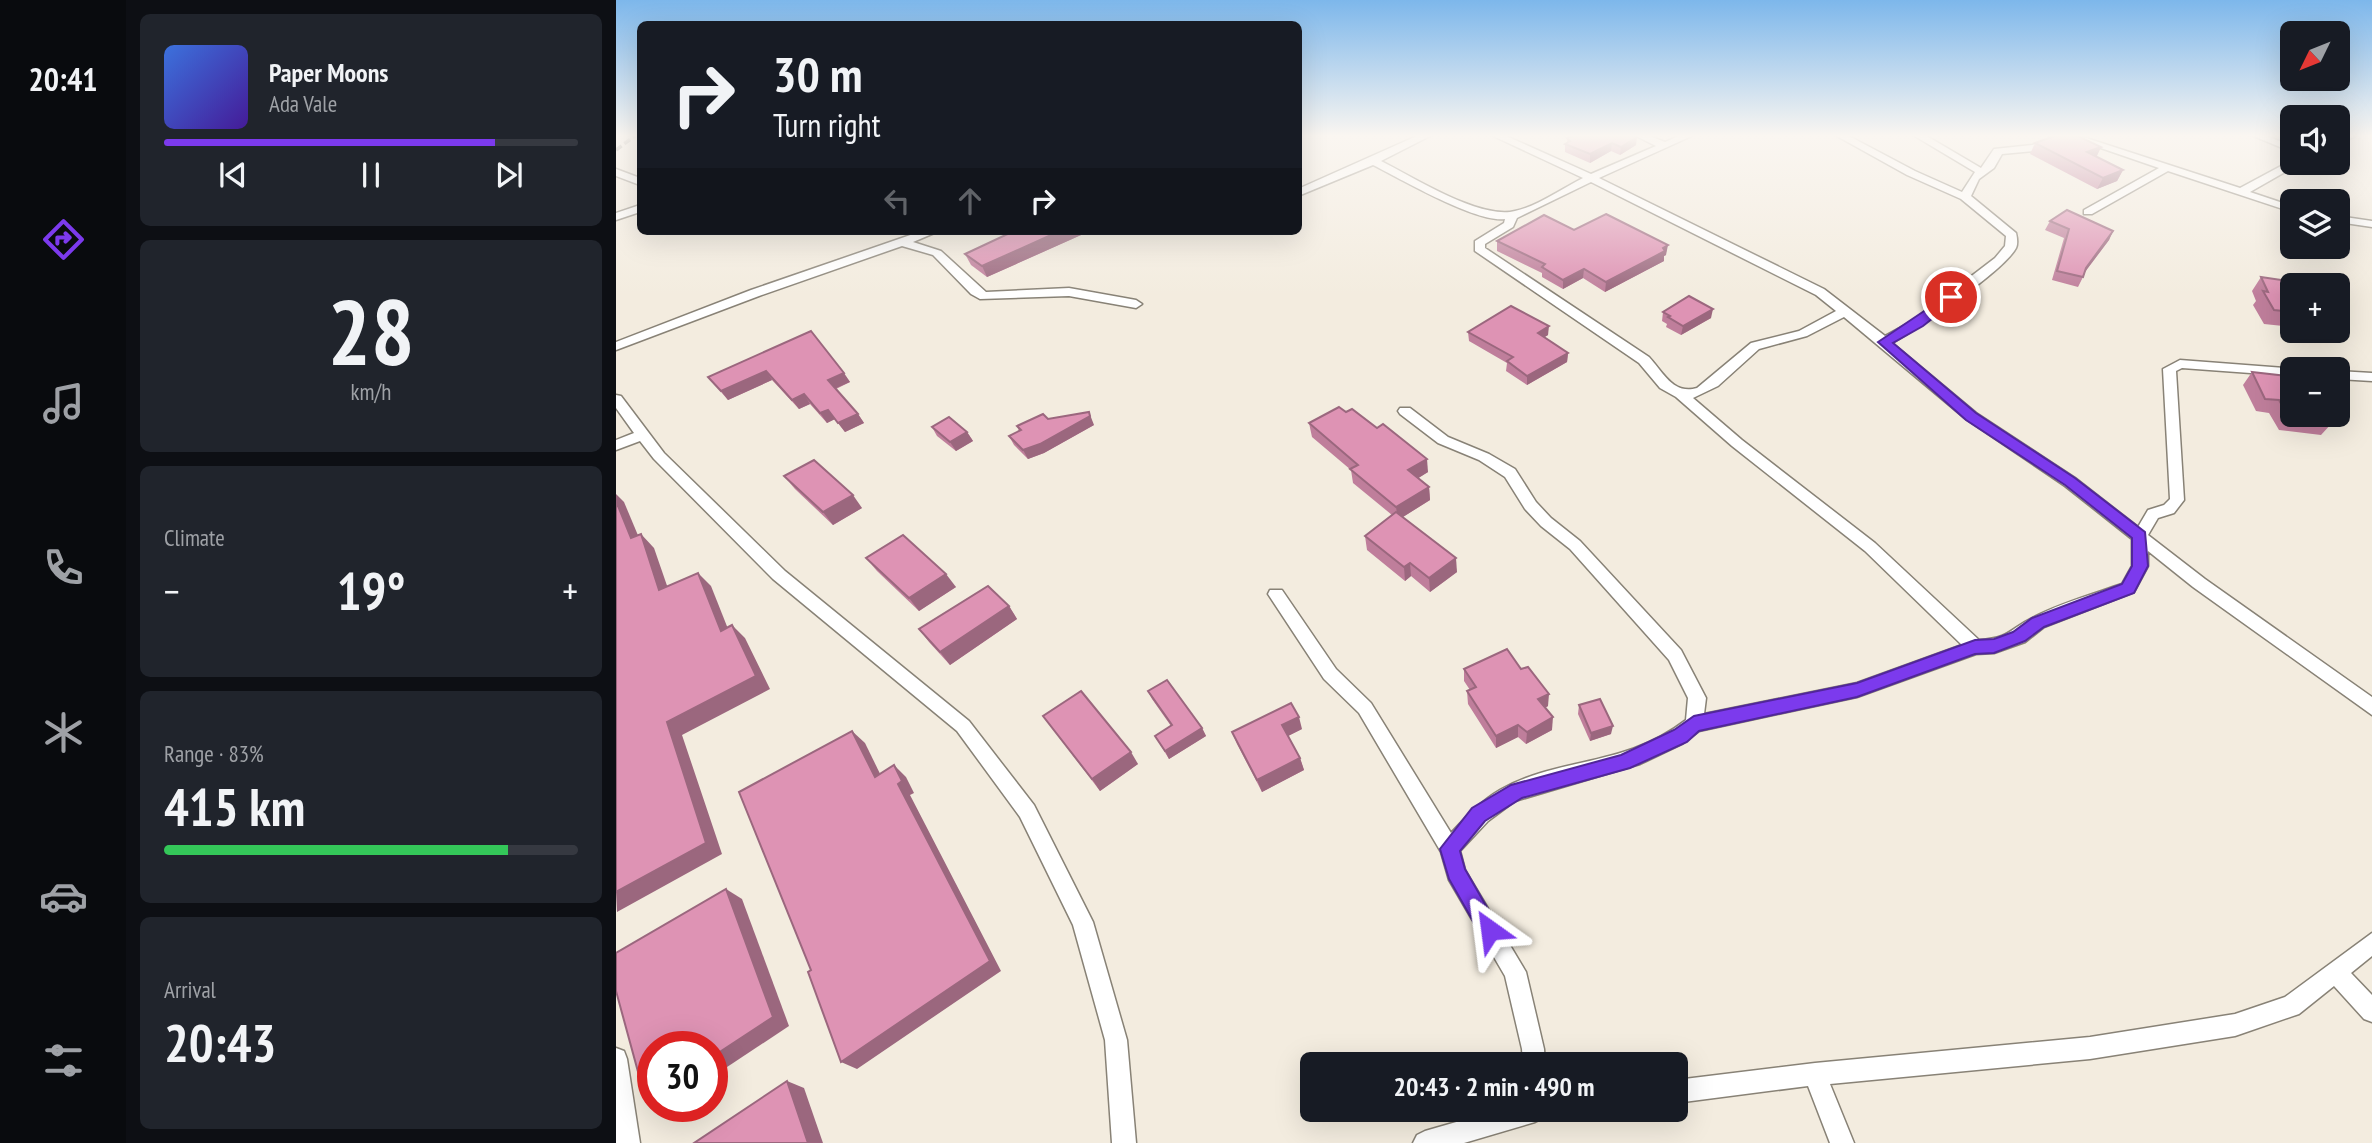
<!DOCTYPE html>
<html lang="en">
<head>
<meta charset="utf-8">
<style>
  body { margin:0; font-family:"PT Sans Narrow",sans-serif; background:#20242c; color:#f1f3f6; height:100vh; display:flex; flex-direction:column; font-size:26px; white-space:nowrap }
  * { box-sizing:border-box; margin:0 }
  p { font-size:23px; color:#9ea1a6 }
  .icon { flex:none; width:38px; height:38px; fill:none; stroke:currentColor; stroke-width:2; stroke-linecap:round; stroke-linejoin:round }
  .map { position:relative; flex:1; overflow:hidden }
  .drawer { display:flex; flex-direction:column; gap:14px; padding:14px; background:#0d0f14; width:490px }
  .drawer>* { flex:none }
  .banner { position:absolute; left:21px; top:21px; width:665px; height:214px; border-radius:10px; box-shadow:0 7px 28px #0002; background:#171b24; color:#f1f3f6; overflow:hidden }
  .needle { width:46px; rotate:227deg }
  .controls { position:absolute; left:1664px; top:21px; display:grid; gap:14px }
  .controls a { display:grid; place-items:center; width:70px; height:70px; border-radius:10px; background:#171b24; box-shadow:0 7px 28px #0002; font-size:35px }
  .speed { position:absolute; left:21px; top:1031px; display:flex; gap:14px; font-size:35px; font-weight:700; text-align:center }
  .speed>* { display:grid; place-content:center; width:91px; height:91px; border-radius:50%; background:#171b24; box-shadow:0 7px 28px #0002; line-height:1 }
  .speed .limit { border:10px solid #d22; background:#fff; color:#111 }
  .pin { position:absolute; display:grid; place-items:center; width:60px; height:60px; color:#fff; margin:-30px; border:4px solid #fff; border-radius:50%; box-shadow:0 2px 7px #0007 }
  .me { position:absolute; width:77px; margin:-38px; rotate:329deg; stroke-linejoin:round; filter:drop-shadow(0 0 5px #0008) }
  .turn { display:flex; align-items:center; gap:24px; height:147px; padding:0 21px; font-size:32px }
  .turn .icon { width:91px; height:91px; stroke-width:2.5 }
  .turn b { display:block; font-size:49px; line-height:60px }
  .lanes { display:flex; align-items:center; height:66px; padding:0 21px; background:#0003; justify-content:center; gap:35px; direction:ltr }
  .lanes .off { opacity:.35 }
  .big { font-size:52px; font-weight:600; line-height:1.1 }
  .drawer .tile { flex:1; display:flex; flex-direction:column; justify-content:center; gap:10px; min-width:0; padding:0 24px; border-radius:10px; background:#20242c }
  .drawer .dial { align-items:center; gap:0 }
  .dial b { font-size:91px; line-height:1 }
  .song { display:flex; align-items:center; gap:21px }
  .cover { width:84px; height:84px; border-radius:10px; background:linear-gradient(135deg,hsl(220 70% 55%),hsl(260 70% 35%)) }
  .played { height:7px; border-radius:4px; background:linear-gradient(90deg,#7c3aed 80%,#363941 80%) }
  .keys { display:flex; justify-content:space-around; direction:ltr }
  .heat { display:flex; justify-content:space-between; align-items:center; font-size:38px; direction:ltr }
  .charge { height:10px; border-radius:5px; background:linear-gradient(90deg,#34c759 83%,#363941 0) }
  .trip { position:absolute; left:684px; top:1052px; width:388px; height:70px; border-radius:10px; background:#171b24; box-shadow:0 7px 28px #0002; font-weight:600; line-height:70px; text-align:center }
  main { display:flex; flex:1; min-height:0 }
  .dock { display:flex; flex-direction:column; width:126px; justify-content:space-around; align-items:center; background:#090b0e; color:#9ea1a6 }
  .dock .icon { width:49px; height:49px }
  .dock .on { color:#7c3aed }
  .dock b { font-size:32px; color:#f1f3f6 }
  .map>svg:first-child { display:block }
</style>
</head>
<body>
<main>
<nav class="dock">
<b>20:41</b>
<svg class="icon on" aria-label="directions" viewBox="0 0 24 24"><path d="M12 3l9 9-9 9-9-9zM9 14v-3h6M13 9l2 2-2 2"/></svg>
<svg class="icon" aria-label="music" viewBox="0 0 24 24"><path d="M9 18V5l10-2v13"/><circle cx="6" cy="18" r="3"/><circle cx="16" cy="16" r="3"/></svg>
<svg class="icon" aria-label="phone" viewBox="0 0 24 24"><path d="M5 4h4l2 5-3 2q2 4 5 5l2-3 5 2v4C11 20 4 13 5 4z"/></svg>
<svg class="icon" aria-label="climate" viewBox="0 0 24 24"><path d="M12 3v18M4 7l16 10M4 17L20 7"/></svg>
<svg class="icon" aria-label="car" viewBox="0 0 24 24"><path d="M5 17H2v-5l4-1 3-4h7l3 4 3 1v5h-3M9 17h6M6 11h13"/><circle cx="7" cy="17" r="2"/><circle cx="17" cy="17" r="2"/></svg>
<svg class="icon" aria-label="filters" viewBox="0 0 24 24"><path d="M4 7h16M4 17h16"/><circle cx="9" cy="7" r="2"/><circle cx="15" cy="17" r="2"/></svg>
</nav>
<section class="drawer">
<div class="tile">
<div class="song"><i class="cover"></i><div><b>Paper Moons</b><p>Ada Vale</p></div></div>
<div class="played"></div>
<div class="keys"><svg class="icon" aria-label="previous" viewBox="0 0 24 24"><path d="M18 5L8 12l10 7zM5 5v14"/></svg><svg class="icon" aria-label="pause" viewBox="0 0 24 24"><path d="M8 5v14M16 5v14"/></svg><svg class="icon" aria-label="next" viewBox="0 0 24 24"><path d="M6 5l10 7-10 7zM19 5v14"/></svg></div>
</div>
<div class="tile dial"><b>28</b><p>km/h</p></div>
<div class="tile"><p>Climate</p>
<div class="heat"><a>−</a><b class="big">19°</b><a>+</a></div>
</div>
<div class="tile"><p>Range · 83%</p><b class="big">415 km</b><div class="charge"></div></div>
<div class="tile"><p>Arrival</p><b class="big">20:43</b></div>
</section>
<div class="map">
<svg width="1756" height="1143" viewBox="0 0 1756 1143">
  <rect width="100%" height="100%" fill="#f3ecdf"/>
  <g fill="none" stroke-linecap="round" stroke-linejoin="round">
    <defs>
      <g id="minor">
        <path d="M 803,135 L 816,135 L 765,161 C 797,177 864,220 899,211 C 920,207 947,188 967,178 L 875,135 L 888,135 L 975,174 L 1040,146 L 1018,135 L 1031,135 L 1049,142 L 1065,135 L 1078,135 L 983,178 L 1208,289 L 1269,336 L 1298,320 L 1379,258 L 1389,246 L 1390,236 L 1345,199 L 1291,175 L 1219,135 L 1231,135 L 1299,171 L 1346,192 L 1359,172 L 1297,135 L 1309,135 L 1365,168 L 1378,149 L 1416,145 L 1438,139 L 1438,143 L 1418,151 L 1386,154 L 1378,168 L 1363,179 L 1355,196 L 1400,233 C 1401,237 1402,244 1400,248 C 1388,271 1301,329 1276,343 L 1360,413 L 1459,478 L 1522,527 L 1532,510 L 1548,505 L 1554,499 L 1547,369 L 1564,360 L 1681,369 L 1676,369 L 1676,376 L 1566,368 L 1560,371 L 1568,500 L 1558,513 L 1542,518 L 1532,535 L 1589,579 L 1756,697 L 1756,715 L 1577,587 L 1532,551 L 1532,566 L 1518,592 L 1428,627 L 1409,642 L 1378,653 L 1360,654 L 1241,697 L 1083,731 L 1066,744 L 1024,764 L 899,801 L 872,821 L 844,851 L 849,870 L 910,972 L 928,1049 L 929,1064 L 907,1064 L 906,1049 L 889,976 L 833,880 L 825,852 L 743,713 L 708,679 L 652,594 L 654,590 L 666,590 L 720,669 L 755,703 L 835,833 C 850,817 865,801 884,790 C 944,756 1008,768 1070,720 L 1072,698 L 1053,660 L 954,549 L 925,526 L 909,509 L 889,477 L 863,460 L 822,443 L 784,414 L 782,411 L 784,408 L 794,408 L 832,437 L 873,454 L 899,469 L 920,502 L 935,518 L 964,541 L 1065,650 L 1090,698 L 1088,714 L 1241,683 L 1346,645 L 1249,551 L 1116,446 L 1060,397 L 1044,388 L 1023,363 L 859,251 L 859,241 L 888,223 L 889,219 C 860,223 785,179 757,165 L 682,196 L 682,189 ZM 975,182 L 1200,295 L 1220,311 L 1183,331 L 1135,343 L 1081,388 C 1057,395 1047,372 1033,357 L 869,248 L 869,244 L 897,227 L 901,218 ZM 1228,317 L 1350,419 L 1449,486 L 1516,539 L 1516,566 L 1506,584 C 1477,594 1445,603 1418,617 C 1393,629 1395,638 1363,640 L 1259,543 L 1126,440 L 1077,398 L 1102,386 L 1143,349 L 1191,336 Z"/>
        <path d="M 1447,135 L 1461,135 L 1624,188 L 1676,160 L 1676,163 L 1682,163 L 1681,165 L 1634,192 L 1676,206 L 1676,212 L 1552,171 L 1476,214 L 1468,214 L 1468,210 L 1543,168 Z"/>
        <path d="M 1635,135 L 1648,135 L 1676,146 L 1676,152 Z"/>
        <path d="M 1729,135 L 1742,135 L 1722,144 L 1722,138 Z"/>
        <path d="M 0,169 L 24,178 L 24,185 L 0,176 Z"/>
        <path d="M 24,205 L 24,212 L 0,220 L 0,213 Z"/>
        <path d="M 1722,216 L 1756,221 L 1756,227 L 1722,222 Z"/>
        <path d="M 306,231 L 323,231 L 297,242 L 325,251 L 370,292 L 453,288 L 520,300 L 526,304 L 520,308 L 453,296 L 364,299 L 355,294 L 317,255 L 286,246 L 143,296 L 0,350 L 0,342 L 135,290 Z"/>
        <path d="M 1722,371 L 1756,373 L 1756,381 L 1722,379 Z"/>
        <path d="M 0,395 L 5,396 L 48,453 L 169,571 L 353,721 L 418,805 L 477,922 L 511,1040 L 520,1143 L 496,1143 L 489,1040 L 457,925 L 404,817 L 341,731 L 157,579 L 38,459 L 24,441 L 0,450 L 0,440 L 18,433 L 0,408 Z"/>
        <path d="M 1756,933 L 1756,956 L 1735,973 L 1756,995 L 1756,1022 L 1748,1019 L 1718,986 L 1683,1014 L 1619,1036 L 1474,1059 L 1214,1084 L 1238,1143 L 1214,1143 L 1192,1086 L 1060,1103 L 1060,1080 L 1199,1063 L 1474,1037 L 1619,1014 L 1669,997 Z"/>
        <path d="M 0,1048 L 8,1051 L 11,1059 L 24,1143 L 0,1143 Z"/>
        <path d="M 882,1110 L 931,1110 L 927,1118 L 919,1122 L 848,1143 L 797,1143 L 801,1135 L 809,1131 Z"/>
      </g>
    </defs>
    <use href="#minor" stroke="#888276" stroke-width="3"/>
    <use href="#minor" fill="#fff" fill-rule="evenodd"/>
    <path stroke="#3e3a35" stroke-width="3.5" stroke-dasharray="7 3.5" stroke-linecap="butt" d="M 0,150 L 20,135"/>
  </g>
  <g fill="#bf7e9b">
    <path d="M 951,138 L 1020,145 L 1004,155 L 995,151 L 974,163 L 949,152 L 949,144 L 951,143 Z"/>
    <path d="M 1419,143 L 1485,147 L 1480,157 L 1507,170 L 1501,181 L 1481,189 L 1414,154 Z"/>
    <path d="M 1434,221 L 1497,231 L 1493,240 L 1469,272 L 1467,277 L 1462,287 L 1436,280 L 1448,238 L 1429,230 Z"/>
    <path d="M 958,230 L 1050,255 L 1048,256 L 1048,261 L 989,292 L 967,278 L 947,289 L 926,277 L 926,273 L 881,251 L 881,241 Z"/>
    <path d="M 398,231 L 474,231 L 371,277 L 355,265 L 349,254 Z"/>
    <path d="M 1645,277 L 1676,285 L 1676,327 L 1648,324 L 1637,305 L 1640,301 L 1636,291 Z"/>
    <path d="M 1047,312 L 1095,318 L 1065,335 L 1050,327 L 1051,324 L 1046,321 Z"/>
    <path d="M 195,331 L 234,382 L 220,389 L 242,414 L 248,423 L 229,432 L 219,419 L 211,423 L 194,404 L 183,409 L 156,380 L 112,400 L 92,377 Z"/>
    <path d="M 852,332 L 932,335 L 928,337 L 952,353 L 951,362 L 911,385 L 890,371 L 891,363 L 853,341 Z"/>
    <path d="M 1636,372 L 1716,423 L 1705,435 L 1663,430 L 1653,413 L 1640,411 L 1627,385 Z"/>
    <path d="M 432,419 L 478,425 L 428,453 L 412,459 L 398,445 L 393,436 L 403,431 L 401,426 Z"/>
    <path d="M 693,423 L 812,472 L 802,478 L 813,487 L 814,500 L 787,517 L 841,572 L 814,592 L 795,576 L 789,581 L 751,550 L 749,536 L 776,515 L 737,483 L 735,470 L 696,437 Z"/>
    <path d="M 316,427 L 351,432 L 357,441 L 340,451 L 321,436 Z"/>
    <path d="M 168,476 L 246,508 L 217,525 L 179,489 Z"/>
    <path d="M 250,558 L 340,587 L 303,611 L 261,571 Z"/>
    <path d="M 393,606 L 401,619 L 334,665 L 313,642 L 303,629 Z"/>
    <path d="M 848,669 L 932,706 L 929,708 L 936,730 L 910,744 L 902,737 L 880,748 L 852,704 L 851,691 L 854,690 L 848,681 Z"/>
    <path d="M 532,691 L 586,728 L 590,736 L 553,759 L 539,736 L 555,726 L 536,699 Z"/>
    <path d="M 963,705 L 995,734 L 974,741 L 962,714 Z"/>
    <path d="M 427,716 L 522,764 L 484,791 Z"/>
    <path d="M 686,729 L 672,736 L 684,758 L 688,770 L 646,792 L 621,744 L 616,732 Z"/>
  </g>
  <g fill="#9b677e">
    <path d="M 1021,137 L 1020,145 L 1004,155 L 1005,147 Z"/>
    <path d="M 996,143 L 995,151 L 974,163 L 974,154 Z"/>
    <path d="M 1485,147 L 1480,158 L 1471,152 Z"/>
    <path d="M 1507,170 L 1501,181 L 1481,189 L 1487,178 Z"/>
    <path d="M 444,231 L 474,231 L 371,277 L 366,266 Z"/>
    <path d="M 1497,231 L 1493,240 L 1465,277 L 1470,268 Z"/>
    <path d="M 1052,245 L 1050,255 L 1048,256 L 1048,261 L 989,292 L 990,282 Z"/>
    <path d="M 968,269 L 967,278 L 947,289 L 947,280 Z"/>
    <path d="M 1097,309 L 1095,318 L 1065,335 L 1067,326 Z"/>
    <path d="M 933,326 L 932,335 L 921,342 L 922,333 Z"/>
    <path d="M 952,353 L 951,362 L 911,385 L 911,376 Z"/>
    <path d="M 150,371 L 156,380 L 112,400 L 105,391 Z"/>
    <path d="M 228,373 L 234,382 L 218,389 L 212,380 Z"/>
    <path d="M 188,394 L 194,404 L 183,409 L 176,400 Z"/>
    <path d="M 212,410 L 219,419 L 211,423 L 204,413 Z"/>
    <path d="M 473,412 L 478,425 L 428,453 L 412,459 L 407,450 Z"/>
    <path d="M 242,414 L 248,423 L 229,432 L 222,423 Z"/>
    <path d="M 351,432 L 357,441 L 340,451 L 334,442 Z"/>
    <path d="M 811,459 L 812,472 L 793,484 L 792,470 Z"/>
    <path d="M 813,487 L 814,500 L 782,520 L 780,507 Z"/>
    <path d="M 0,494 L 8,502 L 29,552 L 15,538 L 0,501 Z"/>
    <path d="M 237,495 L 246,508 L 217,525 L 207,512 Z"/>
    <path d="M 25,534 L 38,548 L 57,603 L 43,590 Z"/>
    <path d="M 840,558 L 841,572 L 814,592 L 813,578 Z"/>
    <path d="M 794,563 L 795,576 L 789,581 L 788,567 Z"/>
    <path d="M 82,573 L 95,586 L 118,644 L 105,631 Z"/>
    <path d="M 330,574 L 340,587 L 303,611 L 293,598 Z"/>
    <path d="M 393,606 L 401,619 L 334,665 L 324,652 Z"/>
    <path d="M 116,625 L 129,638 L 154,689 L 66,735 L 106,854 L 1,912 L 0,892 L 51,722 Z"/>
    <path d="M 933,694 L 932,706 L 921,712 L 922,699 Z"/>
    <path d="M 683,717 L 686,729 L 670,737 L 666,725 Z"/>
    <path d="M 937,717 L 936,730 L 910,744 L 911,732 Z"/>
    <path d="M 902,725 L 902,737 L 880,748 L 880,736 Z"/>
    <path d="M 997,726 L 995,734 L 974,741 L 975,733 Z"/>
    <path d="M 586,728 L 590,736 L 553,759 L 549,751 Z"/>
    <path d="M 236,731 L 249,743 L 271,788 L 259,777 Z"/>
    <path d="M 515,752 L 522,764 L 484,791 L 476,779 Z"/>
    <path d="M 684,758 L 688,770 L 646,792 L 641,780 Z"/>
    <path d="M 278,765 L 290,777 L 298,793 L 294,795 L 385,971 L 241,1069 L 225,1062 Z"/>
    <path d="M 110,889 L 126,899 L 173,1026 L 96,1077 L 96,1057 Z"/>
    <path d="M 171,1081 L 188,1088 L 207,1143 L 192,1143 Z"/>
    <path d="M 37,1096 L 37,1103 L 30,1101 Z"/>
  </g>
  <g fill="#de93b4" stroke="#9b677e" stroke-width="2">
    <path d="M 958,135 L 1018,135 L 1021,137 L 1005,147 L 996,143 L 974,154 L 949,144 L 954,141 L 951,138 Z"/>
    <path d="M 1441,135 L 1460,135 L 1485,147 L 1471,152 L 1507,170 L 1487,178 L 1419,143 Z"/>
    <path d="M 1451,210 L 1497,231 L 1470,268 L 1467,277 L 1441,271 L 1453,229 L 1434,221 Z"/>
    <path d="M 990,214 L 1052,245 L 1047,248 L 1049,251 L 990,282 L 968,269 L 947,280 L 926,267 L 929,264 L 881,241 L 928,215 L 958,230 Z"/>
    <path d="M 398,231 L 444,231 L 366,266 L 349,254 Z"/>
    <path d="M 1645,277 L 1699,285 L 1676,285 L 1676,312 L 1658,310 L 1647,291 L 1652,292 Z"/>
    <path d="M 1073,296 L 1097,309 L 1067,326 L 1052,317 L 1054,316 L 1047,312 Z"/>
    <path d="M 895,306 L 933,326 L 922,333 L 952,353 L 911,376 L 891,361 L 897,357 L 852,332 Z"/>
    <path d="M 195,331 L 228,373 L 212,380 L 242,414 L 222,423 L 212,410 L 204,413 L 188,394 L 176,400 L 150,371 L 105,391 L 92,377 Z"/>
    <path d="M 1636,372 L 1671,376 L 1676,381 L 1676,415 L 1711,415 L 1716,423 L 1673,418 L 1663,400 L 1649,399 Z"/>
    <path d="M 723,407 L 730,412 L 736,409 L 761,428 L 767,424 L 811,459 L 792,470 L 813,487 L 780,507 L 734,469 L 742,465 L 693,423 Z"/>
    <path d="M 473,412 L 474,416 L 424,444 L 407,450 L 393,436 L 405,430 L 401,426 L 427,414 L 432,419 Z"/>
    <path d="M 333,417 L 351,432 L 334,442 L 316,427 Z"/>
    <path d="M 198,460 L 237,495 L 207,512 L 168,476 Z"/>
    <path d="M 0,501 L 15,538 L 25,534 L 43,590 L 82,573 L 105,631 L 116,625 L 140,676 L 51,722 L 90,843 L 0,892 Z"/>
    <path d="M 780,512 L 840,558 L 813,578 L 794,563 L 788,567 L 749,536 Z"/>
    <path d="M 287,535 L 330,574 L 293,598 L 250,558 Z"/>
    <path d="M 372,586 L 393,606 L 324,652 L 303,629 Z"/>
    <path d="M 891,649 L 905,669 L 912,667 L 933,694 L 922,699 L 937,717 L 911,732 L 902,725 L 880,736 L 851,691 L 860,687 L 848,669 Z"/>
    <path d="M 551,680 L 586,728 L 549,751 L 539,736 L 556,725 L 532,691 Z"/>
    <path d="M 465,691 L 515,752 L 476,779 L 427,716 Z"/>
    <path d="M 984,699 L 997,726 L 975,733 L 963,705 Z"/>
    <path d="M 675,703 L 683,717 L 666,725 L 684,758 L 641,780 L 616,732 Z"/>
    <path d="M 236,731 L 259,777 L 278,765 L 286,781 L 282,784 L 374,961 L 225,1062 L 192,972 L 195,970 L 123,792 Z"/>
    <path d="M 110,889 L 157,1017 L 96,1057 L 96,1046 L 37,1046 L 37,1096 L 30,1101 L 0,991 L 0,953 Z"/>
    <path d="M 171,1081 L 192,1143 L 78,1143 Z"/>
  </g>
  <linearGradient id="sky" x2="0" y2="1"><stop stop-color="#7db7eb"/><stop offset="0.46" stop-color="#faf6f1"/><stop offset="1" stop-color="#faf6f1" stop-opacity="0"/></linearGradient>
  <rect width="1756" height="295" fill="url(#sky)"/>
  <path fill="#7c3aed" stroke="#51269a" stroke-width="2" d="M 1335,293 L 1340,294 L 1340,300 L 1307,326 L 1277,343 L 1360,413 L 1459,478 L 1529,532 L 1532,566 L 1518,593 L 1428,627 L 1409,641 L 1378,653 L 1359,654 L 1241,697 L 1083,731 L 1071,742 L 1014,768 L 906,798 L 869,821 L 844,851 L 849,869 L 884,930 L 881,937 L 874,940 L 866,937 L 833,879 L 824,849 L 856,808 L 895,785 L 1005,755 L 1058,730 L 1078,716 L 1241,683 L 1359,640 L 1378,639 L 1397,632 L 1416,618 L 1506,584 L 1516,566 L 1516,538 L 1449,485 L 1350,420 L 1262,342 Z"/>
</svg>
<div class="controls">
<a><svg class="needle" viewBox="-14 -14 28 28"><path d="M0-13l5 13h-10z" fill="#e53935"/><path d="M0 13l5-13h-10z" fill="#9ea1a6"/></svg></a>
<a><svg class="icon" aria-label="sound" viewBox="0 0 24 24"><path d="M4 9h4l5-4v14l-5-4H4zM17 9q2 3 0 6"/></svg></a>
<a><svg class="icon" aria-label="layers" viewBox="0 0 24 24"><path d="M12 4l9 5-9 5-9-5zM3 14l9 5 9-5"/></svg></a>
<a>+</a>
<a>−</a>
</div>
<div class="speed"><div class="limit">30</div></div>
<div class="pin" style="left:1335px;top:297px;background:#d93025"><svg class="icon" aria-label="arrive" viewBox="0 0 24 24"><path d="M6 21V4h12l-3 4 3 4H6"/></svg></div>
<svg class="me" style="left:874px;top:930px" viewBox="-20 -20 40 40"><path d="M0-17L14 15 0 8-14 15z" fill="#7c3aed" stroke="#fff" stroke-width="4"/></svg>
<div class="trip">20:43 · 2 min · 490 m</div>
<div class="banner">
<div class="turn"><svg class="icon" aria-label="right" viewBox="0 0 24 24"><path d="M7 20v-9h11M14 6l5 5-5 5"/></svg><div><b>30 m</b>Turn right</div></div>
<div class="lanes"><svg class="icon off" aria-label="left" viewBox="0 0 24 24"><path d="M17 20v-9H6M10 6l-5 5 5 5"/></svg><svg class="icon off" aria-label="ahead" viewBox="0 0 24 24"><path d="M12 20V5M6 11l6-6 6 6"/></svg><svg class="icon" aria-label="right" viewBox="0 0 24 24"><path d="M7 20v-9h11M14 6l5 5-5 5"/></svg></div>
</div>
</div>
</main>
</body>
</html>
